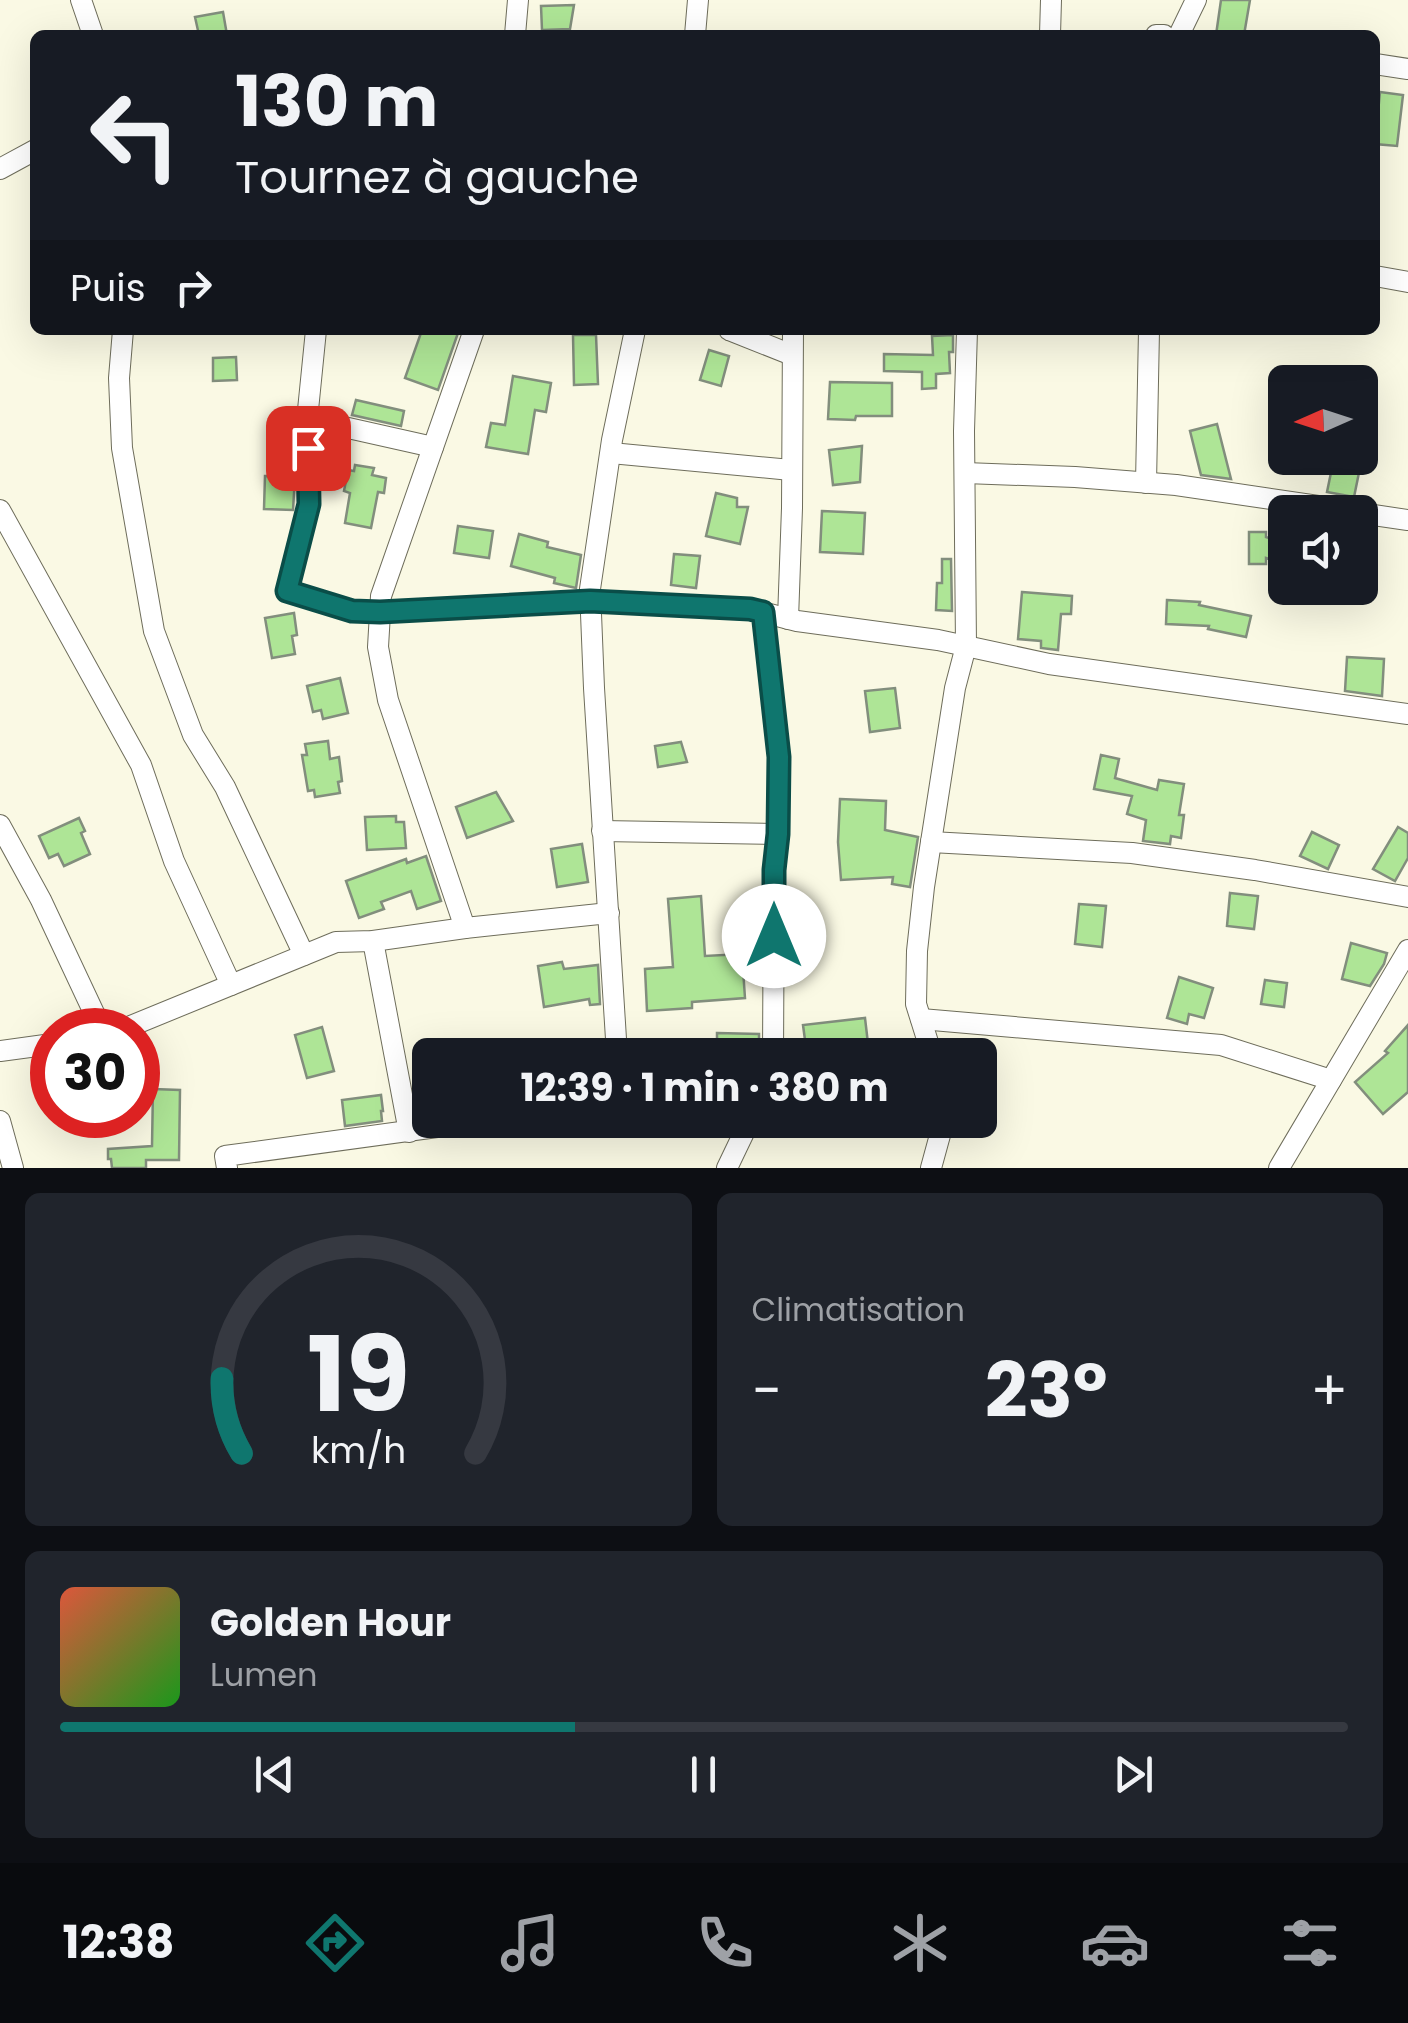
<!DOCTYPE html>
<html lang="fr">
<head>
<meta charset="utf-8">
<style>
  body { margin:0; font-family:Poppins,sans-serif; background:#20242c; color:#f1f3f6; height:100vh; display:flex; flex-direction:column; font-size:38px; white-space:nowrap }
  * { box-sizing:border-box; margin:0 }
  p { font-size:32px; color:#9ea1a6 }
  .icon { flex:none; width:55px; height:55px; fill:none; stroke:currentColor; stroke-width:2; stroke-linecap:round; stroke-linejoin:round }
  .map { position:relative; height:1168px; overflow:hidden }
  .sheet { display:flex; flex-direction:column; gap:25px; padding:25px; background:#0d0f14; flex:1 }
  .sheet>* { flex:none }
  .guide { position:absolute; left:30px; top:30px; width:1350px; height:305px; border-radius:15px; box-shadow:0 10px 40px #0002; background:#171b24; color:#f1f3f6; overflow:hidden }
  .needle { width:65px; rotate:267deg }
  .tools { position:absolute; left:1268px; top:365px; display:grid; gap:20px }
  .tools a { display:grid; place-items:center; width:110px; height:110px; border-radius:15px; background:#171b24; box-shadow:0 10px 40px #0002; font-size:50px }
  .speed { position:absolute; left:30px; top:1008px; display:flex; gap:20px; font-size:50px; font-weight:700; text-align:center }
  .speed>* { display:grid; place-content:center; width:130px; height:130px; border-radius:50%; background:#171b24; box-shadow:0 10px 40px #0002; line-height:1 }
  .speed .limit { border:15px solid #d22; background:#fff; color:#111 }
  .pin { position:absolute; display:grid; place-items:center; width:85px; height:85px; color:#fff; margin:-42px; border-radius:20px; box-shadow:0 5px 15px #0006 }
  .me { position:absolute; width:110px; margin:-55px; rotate:0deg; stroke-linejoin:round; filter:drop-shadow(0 0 8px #0008) }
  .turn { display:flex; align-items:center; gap:35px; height:210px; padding:0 40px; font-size:45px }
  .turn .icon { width:130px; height:130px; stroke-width:2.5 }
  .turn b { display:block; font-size:70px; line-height:85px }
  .then { display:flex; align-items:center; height:95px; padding:0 40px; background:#0003; gap:20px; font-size:38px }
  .big { font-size:75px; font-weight:700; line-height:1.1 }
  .sheet .tile { flex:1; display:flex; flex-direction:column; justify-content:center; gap:15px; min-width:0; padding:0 35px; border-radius:15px; background:#20242c }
  .sheet .dial { align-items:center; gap:0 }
  .dial svg { height:260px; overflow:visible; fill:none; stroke:#363941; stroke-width:7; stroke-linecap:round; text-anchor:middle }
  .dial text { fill:#f1f3f6; stroke:none }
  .song { display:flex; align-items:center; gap:30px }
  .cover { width:120px; height:120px; border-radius:15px; background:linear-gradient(135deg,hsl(10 70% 55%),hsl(120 70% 35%)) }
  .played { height:10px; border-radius:5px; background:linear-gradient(90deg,#0f766e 40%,#363941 40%) }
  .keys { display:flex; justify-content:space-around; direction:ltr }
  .heat { display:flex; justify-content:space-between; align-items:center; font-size:55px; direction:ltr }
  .sheet .tiles { flex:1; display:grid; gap:25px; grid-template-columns:1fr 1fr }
  .tile:last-child { grid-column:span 2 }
  .trip { position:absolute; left:412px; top:1038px; width:585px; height:100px; border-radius:15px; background:#171b24; box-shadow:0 10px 40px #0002; font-weight:700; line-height:100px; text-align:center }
  .dock { display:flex; height:160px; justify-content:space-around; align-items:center; background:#090b0e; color:#9ea1a6 }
  .dock .icon { width:70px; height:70px }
  .dock .on { color:#0f766e }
  .dock b { font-size:45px; color:#f1f3f6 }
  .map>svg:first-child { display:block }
</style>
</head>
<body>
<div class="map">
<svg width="1408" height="1168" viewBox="0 0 1408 1168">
  <rect width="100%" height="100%" fill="#faf9e4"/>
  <g fill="#aee596" stroke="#828e7d" stroke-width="2.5">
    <path d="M 1221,0 L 1250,0 L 1244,35 L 1216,35 Z"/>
    <path d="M 574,5 L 570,29 L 542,30 L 541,6 Z"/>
    <path d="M 223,12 L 227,35 L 199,35 L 195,17 Z"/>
    <path d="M 1380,92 L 1403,95 L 1397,146 L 1375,144 Z"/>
    <path d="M 422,330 L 450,330 L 458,333 L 438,390 L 405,378 Z"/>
    <path d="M 573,335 L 596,335 L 598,384 L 574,385 Z"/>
    <path d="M 953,335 L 953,352 L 949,352 L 950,373 L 936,374 L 936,388 L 922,389 L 922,372 L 884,371 L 884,354 L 933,355 L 932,336 Z"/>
    <path d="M 709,350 L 729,356 L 721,386 L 700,380 Z"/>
    <path d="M 236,357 L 237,380 L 213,381 L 213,358 Z"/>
    <path d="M 513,376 L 551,383 L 546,412 L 535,410 L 528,454 L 486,447 L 491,423 L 505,425 Z"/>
    <path d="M 830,382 L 892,383 L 892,416 L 856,416 L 855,420 L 828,419 Z"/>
    <path d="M 356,400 L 404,411 L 401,426 L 352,415 Z"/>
    <path d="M 1217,424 L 1231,479 L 1201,475 L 1190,431 Z"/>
    <path d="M 862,446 L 860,482 L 833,485 L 829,450 Z"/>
    <path d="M 1334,458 L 1362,458 L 1354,497 L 1327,492 Z"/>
    <path d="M 355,465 L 374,468 L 372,475 L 386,478 L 384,493 L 378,492 L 371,528 L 345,523 L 350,493 L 344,491 L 348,470 L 354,471 Z"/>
    <path d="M 265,476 L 295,477 L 293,510 L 264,509 Z"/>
    <path d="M 716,493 L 737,498 L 737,507 L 748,507 L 740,544 L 706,536 Z"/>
    <path d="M 822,511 L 865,513 L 863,554 L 820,552 Z"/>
    <path d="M 458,526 L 493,531 L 489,558 L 454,553 Z"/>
    <path d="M 1249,532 L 1266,532 L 1266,537 L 1285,543 L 1285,564 L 1266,558 L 1266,564 L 1249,564 Z"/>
    <path d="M 519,534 L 548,542 L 547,547 L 581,555 L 576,588 L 554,583 L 555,578 L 511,566 Z"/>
    <path d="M 674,554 L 700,556 L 696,588 L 671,585 Z"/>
    <path d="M 942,559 L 951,559 L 952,611 L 936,610 L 937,583 L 942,583 Z"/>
    <path d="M 1022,592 L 1072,596 L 1071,614 L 1061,614 L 1058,650 L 1041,648 L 1041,641 L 1018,639 Z"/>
    <path d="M 1167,600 L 1200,602 L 1199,605 L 1251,616 L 1246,637 L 1208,629 L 1209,626 L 1166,624 Z"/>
    <path d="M 294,613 L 297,635 L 292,636 L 295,654 L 272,658 L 265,618 Z"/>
    <path d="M 1347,657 L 1384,659 L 1382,696 L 1345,691 Z"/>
    <path d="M 340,678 L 348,713 L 323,719 L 321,710 L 313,712 L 307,686 Z"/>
    <path d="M 895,688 L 900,728 L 870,732 L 865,691 Z"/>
    <path d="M 328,741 L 330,759 L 339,757 L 342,781 L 338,782 L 340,793 L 315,797 L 314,790 L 308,791 L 302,755 L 307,755 L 305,744 Z"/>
    <path d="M 681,742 L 687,762 L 658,767 L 655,746 Z"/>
    <path d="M 1101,755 L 1119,759 L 1115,778 L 1157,790 L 1159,780 L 1184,784 L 1179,815 L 1184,815 L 1181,838 L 1171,836 L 1170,844 L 1143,841 L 1146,820 L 1127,814 L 1132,796 L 1094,789 Z"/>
    <path d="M 496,792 L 513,821 L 467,838 L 456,807 Z"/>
    <path d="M 840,799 L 886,801 L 885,830 L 918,837 L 910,887 L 892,884 L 893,877 L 841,880 L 838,842 Z"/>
    <path d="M 396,816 L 396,822 L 404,822 L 406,848 L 367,850 L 365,817 Z"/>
    <path d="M 79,818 L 85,831 L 81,833 L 90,854 L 64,866 L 58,854 L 49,858 L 39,836 Z"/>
    <path d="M 1398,827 L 1408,833 L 1408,858 L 1395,881 L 1373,869 Z"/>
    <path d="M 1312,832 L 1339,845 L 1328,869 L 1300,856 Z"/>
    <path d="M 582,844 L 588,882 L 557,887 L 551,849 Z"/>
    <path d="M 426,856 L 441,901 L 417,909 L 411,891 L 381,902 L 384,909 L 359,918 L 346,881 L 406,859 L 407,863 Z"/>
    <path d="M 1230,893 L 1258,896 L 1254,929 L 1227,926 Z"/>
    <path d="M 701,896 L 705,956 L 742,954 L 745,998 L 692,1002 L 692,1008 L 647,1011 L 645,969 L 673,967 L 668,899 Z"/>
    <path d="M 1079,904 L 1106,906 L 1102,947 L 1075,944 Z"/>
    <path d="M 1351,943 L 1387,953 L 1384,964 L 1370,986 L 1342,979 Z"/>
    <path d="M 562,962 L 564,969 L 598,965 L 600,1004 L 590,1005 L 589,999 L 544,1007 L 538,966 Z"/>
    <path d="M 1179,977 L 1213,988 L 1204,1018 L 1189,1014 L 1187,1024 L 1167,1018 Z"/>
    <path d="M 1265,980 L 1287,983 L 1284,1007 L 1261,1004 Z"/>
    <path d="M 865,1018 L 869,1052 L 807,1055 L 803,1025 Z"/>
    <path d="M 1408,1025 L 1408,1092 L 1383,1114 L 1355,1082 L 1388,1053 L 1385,1051 Z"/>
    <path d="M 322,1027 L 334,1071 L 307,1078 L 295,1035 Z"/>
    <path d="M 717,1033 L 759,1034 L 759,1055 L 717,1055 Z"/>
    <path d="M 153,1089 L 180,1090 L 179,1160 L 146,1160 L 146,1168 L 112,1168 L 111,1159 L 108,1159 L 108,1149 L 152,1146 Z"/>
    <path d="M 381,1095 L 383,1111 L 381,1111 L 382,1121 L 345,1126 L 342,1100 Z"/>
  </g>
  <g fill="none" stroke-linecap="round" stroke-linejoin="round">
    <defs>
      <g id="street">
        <path d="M 81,0 L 93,35"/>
        <path d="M 515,35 L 518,0"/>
        <path d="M 695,35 L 698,0"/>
        <path d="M 1050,35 L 1051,0"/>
        <path d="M 1156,35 L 1164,35"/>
        <path d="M 1179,35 L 1196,0"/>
        <path d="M 1375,64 L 1408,69"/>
        <path d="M 0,169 L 35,150"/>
        <path d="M 1375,276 L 1408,282"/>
        <path d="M 123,330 L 119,378 L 122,448 L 154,631 L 193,735 L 225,787 L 304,955"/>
        <path d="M 316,330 L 308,410 L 309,504 L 287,591 L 352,611 L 380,612 L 590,601 L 750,609 L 797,621 L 938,640 L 1049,664 L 1408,714"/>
        <path d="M 474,330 L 381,596 L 378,647 L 388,700 L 465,928 L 609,913"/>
        <path d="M 729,330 L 792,355"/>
        <path d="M 308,419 L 433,447"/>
        <path d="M 611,453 L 791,470"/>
        <path d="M 965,473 L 1075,477 L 1176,485 L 1359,512"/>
        <path d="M 1146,483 L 1149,330"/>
        <path d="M 0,510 L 141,765 L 174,861 L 231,985"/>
        <path d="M 1360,513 L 1408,520"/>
        <path d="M 763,612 L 779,757 L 778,834 L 774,869 L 773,1055"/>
        <path d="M 788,619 L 792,508 L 793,330"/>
        <path d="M 0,825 L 41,900 L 102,1030"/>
        <path d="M 602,831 L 778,834"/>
        <path d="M 931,842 L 1132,853 L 1255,870 L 1408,897"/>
        <path d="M 373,941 L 409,1132"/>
        <path d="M 921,1019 L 1221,1045 L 1331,1080"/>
        <path d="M 121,1030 L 336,942 L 373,941 L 465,928"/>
        <path d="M 0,1051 L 52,1044"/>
        <path d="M 617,1055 L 594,688 L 590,589 L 612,440 L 635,330"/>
        <path d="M 932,1055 L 916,1004 L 917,951 L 924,887 L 955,688 L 966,646 L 964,431 L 967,330"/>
        <path d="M 0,1121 L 13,1168"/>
        <path d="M 227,1168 L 225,1156 L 488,1120"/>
        <path d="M 727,1168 L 750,1120"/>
        <path d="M 931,1168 L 940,1135 L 942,1120"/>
        <path d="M 1279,1168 L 1408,950"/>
      </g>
    </defs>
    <use href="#street" stroke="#6e6d5b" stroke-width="22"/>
    <use href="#street" stroke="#fff" stroke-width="20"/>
  </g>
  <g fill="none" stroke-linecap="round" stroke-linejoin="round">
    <defs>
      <path id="route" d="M 308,448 L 309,504 L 287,591 L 352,611 L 380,612 L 590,601 L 750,609 L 763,612 L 779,757 L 778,834 L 774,870 L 774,936"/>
    </defs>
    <use href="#route" stroke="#0a4d48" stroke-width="25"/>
    <use href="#route" stroke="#0f766e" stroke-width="18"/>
  </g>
</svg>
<div class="tools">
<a><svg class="needle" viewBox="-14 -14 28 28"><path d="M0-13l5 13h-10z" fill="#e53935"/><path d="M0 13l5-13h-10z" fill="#9ea1a6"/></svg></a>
<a><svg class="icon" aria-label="sound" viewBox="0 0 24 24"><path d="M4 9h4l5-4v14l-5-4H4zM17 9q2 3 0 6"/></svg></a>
</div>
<div class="speed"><div class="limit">30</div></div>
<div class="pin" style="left:308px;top:448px;background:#d93025"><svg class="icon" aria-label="arrive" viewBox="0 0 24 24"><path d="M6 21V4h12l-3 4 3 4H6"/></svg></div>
<svg class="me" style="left:774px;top:936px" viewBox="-20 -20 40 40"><circle r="19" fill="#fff"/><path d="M0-13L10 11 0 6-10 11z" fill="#0f766e"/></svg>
<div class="trip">12:39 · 1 min · 380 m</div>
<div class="guide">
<div class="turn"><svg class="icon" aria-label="left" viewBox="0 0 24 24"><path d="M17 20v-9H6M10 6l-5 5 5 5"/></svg><div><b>130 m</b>Tournez à gauche</div></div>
<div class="then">Puis<svg class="icon" aria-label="right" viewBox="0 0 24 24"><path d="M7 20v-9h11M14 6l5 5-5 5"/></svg></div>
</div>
</div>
<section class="sheet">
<div class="tiles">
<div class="tile dial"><svg viewBox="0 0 100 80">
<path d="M14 69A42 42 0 1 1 86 69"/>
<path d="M14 69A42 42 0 0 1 8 46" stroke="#0f766e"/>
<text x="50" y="56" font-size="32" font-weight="700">19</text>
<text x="50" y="72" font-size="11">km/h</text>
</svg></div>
<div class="tile"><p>Climatisation</p>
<div class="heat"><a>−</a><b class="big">23°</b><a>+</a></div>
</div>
<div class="tile">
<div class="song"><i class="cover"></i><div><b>Golden Hour</b><p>Lumen</p></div></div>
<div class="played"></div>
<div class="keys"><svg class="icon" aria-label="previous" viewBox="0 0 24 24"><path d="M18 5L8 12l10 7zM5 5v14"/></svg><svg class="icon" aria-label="pause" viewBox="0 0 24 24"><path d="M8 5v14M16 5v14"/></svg><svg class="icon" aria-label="next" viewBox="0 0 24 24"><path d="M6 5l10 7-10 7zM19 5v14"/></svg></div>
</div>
</div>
</section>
<nav class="dock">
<b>12:38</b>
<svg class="icon on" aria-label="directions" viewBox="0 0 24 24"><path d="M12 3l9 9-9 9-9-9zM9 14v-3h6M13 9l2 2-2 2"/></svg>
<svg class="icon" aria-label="music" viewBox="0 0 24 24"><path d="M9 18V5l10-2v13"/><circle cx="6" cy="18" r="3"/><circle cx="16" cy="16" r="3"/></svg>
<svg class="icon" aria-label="phone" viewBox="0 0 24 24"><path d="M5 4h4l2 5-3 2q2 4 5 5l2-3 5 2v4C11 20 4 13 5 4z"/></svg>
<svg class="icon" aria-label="climate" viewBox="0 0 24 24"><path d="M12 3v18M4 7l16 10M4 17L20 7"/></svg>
<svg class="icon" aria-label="car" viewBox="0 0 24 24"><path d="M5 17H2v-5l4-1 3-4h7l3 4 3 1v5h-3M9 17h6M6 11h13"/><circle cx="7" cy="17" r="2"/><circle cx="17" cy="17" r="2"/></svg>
<svg class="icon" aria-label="filters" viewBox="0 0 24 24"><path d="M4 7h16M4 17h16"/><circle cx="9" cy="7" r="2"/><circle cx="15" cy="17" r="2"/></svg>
</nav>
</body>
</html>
